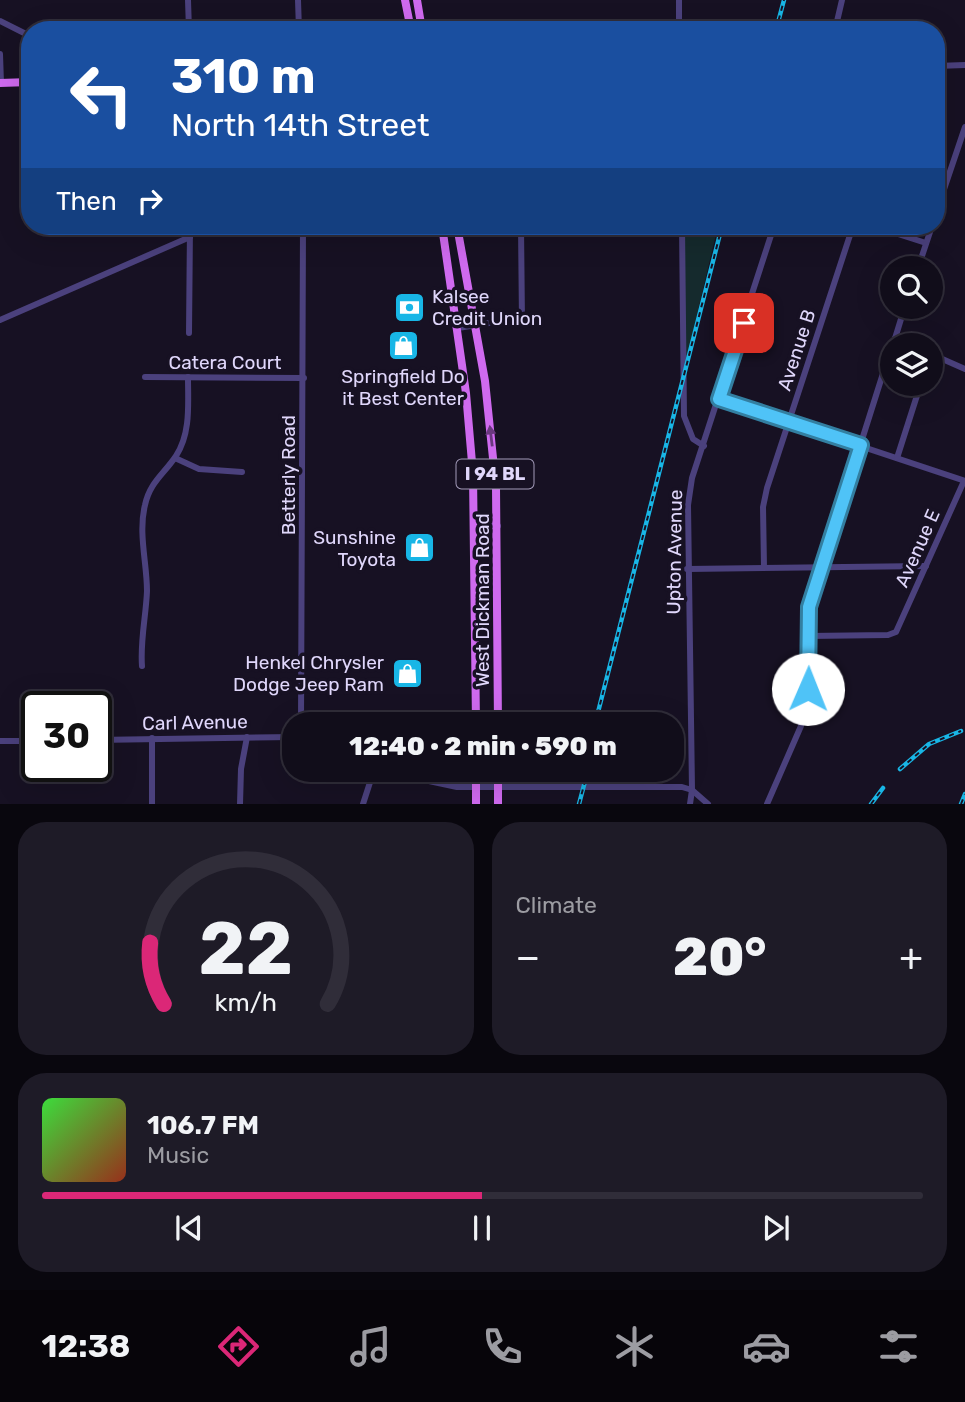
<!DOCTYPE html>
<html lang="en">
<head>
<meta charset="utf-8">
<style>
  body { margin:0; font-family:Rubik,sans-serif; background:#1e1b27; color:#f1f3f6; height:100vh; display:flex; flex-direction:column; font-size:26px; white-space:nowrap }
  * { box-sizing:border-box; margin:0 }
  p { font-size:23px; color:#9c9ca2 }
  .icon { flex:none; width:38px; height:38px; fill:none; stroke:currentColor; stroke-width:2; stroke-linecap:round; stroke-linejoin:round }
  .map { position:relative; height:804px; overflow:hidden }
  .side { display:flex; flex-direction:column; gap:18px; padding:18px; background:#09070e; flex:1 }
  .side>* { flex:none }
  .hud { position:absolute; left:21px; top:21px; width:924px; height:214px; border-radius:28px; box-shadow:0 7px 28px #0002,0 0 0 2px #302d39; background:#1a4fa0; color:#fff; overflow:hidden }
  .fabs { position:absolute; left:880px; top:256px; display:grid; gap:14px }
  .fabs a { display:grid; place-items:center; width:63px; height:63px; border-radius:50%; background:#110d1a; box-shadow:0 7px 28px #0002,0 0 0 2px #302d39; font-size:35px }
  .speed { position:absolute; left:21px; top:691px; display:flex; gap:14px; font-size:35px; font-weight:700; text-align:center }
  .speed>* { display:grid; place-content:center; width:91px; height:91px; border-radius:50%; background:#110d1a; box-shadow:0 7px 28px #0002,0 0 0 2px #302d39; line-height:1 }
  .speed .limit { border:4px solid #111; border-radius:10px; background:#fff; color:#111 }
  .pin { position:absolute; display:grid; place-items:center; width:60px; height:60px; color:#fff; margin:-30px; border-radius:14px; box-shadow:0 4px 10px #0006 }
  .me { position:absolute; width:77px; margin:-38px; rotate:1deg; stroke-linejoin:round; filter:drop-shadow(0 0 5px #0008) }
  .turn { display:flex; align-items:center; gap:24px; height:147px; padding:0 35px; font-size:32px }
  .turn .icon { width:91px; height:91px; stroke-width:2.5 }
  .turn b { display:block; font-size:49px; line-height:60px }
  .then { display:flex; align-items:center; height:66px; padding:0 35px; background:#0003; gap:14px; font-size:26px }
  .big { font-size:52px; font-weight:800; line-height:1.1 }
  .side .tile { flex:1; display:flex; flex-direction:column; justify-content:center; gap:10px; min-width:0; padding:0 24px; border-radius:28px; background:#1e1b27 }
  .side .dial { align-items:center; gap:0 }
  .dial svg { height:182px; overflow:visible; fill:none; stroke:#302d39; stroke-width:7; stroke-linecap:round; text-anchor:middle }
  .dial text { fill:#f1f3f6; stroke:none }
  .song { display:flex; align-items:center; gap:21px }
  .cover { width:84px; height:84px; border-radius:10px; background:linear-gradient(135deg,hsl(120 70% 55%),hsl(10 70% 35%)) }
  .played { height:7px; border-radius:4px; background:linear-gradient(90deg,#db2777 50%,#302d39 50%) }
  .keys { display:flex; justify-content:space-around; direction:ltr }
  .heat { display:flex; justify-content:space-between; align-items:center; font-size:38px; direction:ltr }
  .side .tiles { flex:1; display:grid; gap:18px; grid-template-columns:1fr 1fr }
  .tile:last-child { grid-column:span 2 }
  .trip { position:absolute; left:282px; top:712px; width:402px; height:70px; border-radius:28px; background:#110d1a; box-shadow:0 7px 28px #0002,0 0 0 2px #302d39; font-weight:800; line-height:70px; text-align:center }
  .tabs { display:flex; height:112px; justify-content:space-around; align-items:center; background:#07050a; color:#9c9ca2 }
  .tabs .icon { width:49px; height:49px }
  .tabs .current { color:#db2777 }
  .tabs b { font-size:32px; color:#f1f3f6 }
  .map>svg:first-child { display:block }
</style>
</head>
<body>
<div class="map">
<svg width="965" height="804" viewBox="0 0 965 804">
  <rect width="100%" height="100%" fill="#171123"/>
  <path fill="#152a2d" d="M 682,226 L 718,226 L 685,365 Z"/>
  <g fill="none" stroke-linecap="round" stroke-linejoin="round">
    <g stroke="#4b417d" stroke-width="6">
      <path d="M 188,0 L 189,30"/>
      <path d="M 298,0 L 299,30"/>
      <path d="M 679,0 L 679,30"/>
      <path d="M 0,21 L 30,36"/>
      <path d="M 835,30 L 842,0"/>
      <path d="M 0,54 L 1,83"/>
      <path d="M 936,66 L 965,65"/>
      <path d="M 936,213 L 965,127"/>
      <path d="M 682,226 L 684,416 L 693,439 L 704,446"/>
      <path d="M 873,226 L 926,243"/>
      <path d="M 639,228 L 682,228"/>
      <path d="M 918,268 L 932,226"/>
      <path d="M 0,320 L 190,237"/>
      <path d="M 458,328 L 495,322 L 522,322 L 521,226"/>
      <path d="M 189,333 L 190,226"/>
      <path d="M 895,338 L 910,345"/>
      <path d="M 893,345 L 905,306"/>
      <path d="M 931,354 L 965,369"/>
      <path d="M 145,377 L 304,378"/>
      <path d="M 719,399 L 965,481"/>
      <path d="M 175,458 L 199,469 L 242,472"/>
      <path d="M 897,458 L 921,383"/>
      <path d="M 474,526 L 498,526"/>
      <path d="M 764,567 L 763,507 L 767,488 L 853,226"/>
      <path d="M 687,569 L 926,566"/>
      <path d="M 808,636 L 888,635 L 896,632 L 964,481"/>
      <path d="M 142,666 C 140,641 146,616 147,591 C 147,563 138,533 145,505 C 150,482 164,474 176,456 C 191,433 188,404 188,377"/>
      <path d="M 301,724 L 303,226"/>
      <path d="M 96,740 L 294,737"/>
      <path d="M 0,741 L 37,741"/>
      <path d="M 403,770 L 429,781 L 457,787 L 682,787 L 692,790 L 708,804"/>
      <path d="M 152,804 L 152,738"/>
      <path d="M 240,804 L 241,769 L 247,737"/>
      <path d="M 363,804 L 374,770"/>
      <path d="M 690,804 L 692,790 L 688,505 L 692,478 L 774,226"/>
      <path d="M 767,804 L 801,726 L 810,674 L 809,607 L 892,345"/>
    </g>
    <g stroke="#cf6aef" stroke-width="8">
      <path d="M 405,0 L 411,30"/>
      <path d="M 417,0 L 422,30"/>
      <path d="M 0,83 L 30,82"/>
      <path d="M 442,226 L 466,393 L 473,474 L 476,724"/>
      <path d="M 457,226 L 485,381 L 496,487 L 498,724"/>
      <path d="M 498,770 L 498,804"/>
      <path d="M 476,804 L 476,770"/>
    </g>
    <defs>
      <g id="rail">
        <path d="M 776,30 L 784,0"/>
        <path d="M 595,724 L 722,226"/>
        <path d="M 900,769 L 929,744 L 961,731"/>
        <path d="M 579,804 L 588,770"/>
        <path d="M 871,804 L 883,788"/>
        <path d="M 961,804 L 965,794"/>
      </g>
    </defs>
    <use href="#rail" stroke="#18b6e6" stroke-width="4.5"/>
    <use href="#rail" stroke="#171123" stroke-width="2" stroke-dasharray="5" stroke-linecap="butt"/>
  </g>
  <defs><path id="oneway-solid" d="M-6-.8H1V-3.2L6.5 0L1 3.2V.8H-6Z" transform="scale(1.75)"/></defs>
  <use fill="#6a397f" href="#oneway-solid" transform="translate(491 436) rotate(-97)"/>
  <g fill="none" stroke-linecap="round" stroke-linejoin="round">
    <defs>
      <path id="route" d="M 744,323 L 719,399 L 861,445 L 809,607 L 808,689"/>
    </defs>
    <use href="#route" stroke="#337fa1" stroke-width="18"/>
    <use href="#route" stroke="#4fc3f7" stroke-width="12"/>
  </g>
  <defs>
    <symbol id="bank-square" viewBox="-11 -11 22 22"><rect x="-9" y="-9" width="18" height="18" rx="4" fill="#18b6e6" stroke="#171123"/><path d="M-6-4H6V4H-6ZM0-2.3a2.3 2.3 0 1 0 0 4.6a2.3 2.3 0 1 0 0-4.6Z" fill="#fff"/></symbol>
    <symbol id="shop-square" viewBox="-11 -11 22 22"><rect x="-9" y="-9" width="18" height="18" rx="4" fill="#18b6e6" stroke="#171123"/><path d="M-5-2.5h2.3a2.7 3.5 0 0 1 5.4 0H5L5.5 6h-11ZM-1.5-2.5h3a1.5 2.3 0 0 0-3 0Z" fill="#fff"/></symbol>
  </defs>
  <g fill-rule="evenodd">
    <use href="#bank-square" x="392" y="290" width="35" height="35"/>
    <use href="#shop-square" x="386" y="328" width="35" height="35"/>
    <use href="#shop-square" x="402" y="530" width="35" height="35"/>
    <use href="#shop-square" x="390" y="656" width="35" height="35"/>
  </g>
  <g text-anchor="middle" stroke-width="7" stroke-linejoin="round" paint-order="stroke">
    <rect fill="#171123" stroke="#a49cba" stroke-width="2" x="456.5" y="459.5" width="77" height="29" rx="5"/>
    <g font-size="18" font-weight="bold" fill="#e0d7fb">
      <text x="495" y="480">I 94 BL</text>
    </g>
    <g font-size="19" fill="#e0d7fb" stroke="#171123" text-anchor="end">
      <text x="432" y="303" text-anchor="start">Kalsee<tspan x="432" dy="22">Credit Union</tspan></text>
      <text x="403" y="383" text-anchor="middle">Springfield Do<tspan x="403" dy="22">it Best Center</tspan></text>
      <text x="396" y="544">Sunshine<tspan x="396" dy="22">Toyota</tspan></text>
      <text x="384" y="669">Henkel Chrysler<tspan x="384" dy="22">Dodge Jeep Ram</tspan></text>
    </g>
    <g font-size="19" fill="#e0d7fb" stroke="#171123">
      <text transform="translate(796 350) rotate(-72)" y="7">Avenue B</text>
      <text x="225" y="369">Catera Court</text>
      <text transform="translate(288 475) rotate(-90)" y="7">Betterly Road</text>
      <text transform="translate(917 548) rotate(-66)" y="7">Avenue E</text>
      <text transform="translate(674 552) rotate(-89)" y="7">Upton Avenue</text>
      <text transform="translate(482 600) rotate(-90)" y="7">West Dickman Road</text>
      <text transform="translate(195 722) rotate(-1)" y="7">Carl Avenue</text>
    </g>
  </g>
</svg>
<div class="fabs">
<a><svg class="icon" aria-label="search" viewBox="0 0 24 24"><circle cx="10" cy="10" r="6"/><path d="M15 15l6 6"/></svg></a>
<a><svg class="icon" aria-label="layers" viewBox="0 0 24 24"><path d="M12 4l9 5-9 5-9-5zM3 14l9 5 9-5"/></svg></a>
</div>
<div class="speed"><div class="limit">30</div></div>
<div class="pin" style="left:744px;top:323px;background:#d93025"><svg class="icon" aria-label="arrive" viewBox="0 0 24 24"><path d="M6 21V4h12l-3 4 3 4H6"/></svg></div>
<svg class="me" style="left:808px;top:689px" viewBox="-20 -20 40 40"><circle r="19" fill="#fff"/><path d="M0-13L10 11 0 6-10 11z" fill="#4fc3f7"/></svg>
<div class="trip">12:40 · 2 min · 590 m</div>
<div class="hud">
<div class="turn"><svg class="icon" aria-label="left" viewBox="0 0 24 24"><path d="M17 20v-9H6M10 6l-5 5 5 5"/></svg><div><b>310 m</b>North 14th Street</div></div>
<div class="then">Then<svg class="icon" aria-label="right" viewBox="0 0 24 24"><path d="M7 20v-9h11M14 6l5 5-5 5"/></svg></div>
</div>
</div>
<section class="side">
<div class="tiles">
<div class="tile dial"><svg viewBox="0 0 100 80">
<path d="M14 69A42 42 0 1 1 86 69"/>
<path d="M14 69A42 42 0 0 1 8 42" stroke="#db2777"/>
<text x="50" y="56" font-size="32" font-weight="700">22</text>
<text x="50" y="72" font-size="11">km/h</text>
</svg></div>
<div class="tile"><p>Climate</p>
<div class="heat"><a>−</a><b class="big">20°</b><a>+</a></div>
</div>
<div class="tile">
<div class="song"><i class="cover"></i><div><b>106.7 FM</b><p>Music</p></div></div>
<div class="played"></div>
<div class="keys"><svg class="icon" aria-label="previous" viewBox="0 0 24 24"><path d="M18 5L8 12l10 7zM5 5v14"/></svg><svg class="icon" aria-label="pause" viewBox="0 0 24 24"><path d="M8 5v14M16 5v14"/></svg><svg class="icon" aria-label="next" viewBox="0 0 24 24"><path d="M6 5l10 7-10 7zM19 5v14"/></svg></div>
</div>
</div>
</section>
<nav class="tabs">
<b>12:38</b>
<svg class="icon current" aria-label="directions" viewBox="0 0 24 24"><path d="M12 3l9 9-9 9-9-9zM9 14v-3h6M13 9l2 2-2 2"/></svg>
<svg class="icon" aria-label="music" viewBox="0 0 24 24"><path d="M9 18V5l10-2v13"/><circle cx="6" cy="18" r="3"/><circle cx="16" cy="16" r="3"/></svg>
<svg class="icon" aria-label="phone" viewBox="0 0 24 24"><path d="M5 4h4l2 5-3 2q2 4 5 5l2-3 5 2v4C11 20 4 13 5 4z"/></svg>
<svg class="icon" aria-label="climate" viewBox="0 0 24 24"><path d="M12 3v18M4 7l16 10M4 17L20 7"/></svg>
<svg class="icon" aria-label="car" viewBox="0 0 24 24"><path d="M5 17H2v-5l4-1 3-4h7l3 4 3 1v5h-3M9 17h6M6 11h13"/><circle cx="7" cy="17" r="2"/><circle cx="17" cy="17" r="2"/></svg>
<svg class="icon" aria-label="filters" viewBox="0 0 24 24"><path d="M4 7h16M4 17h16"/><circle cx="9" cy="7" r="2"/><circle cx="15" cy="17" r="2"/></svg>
</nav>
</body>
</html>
